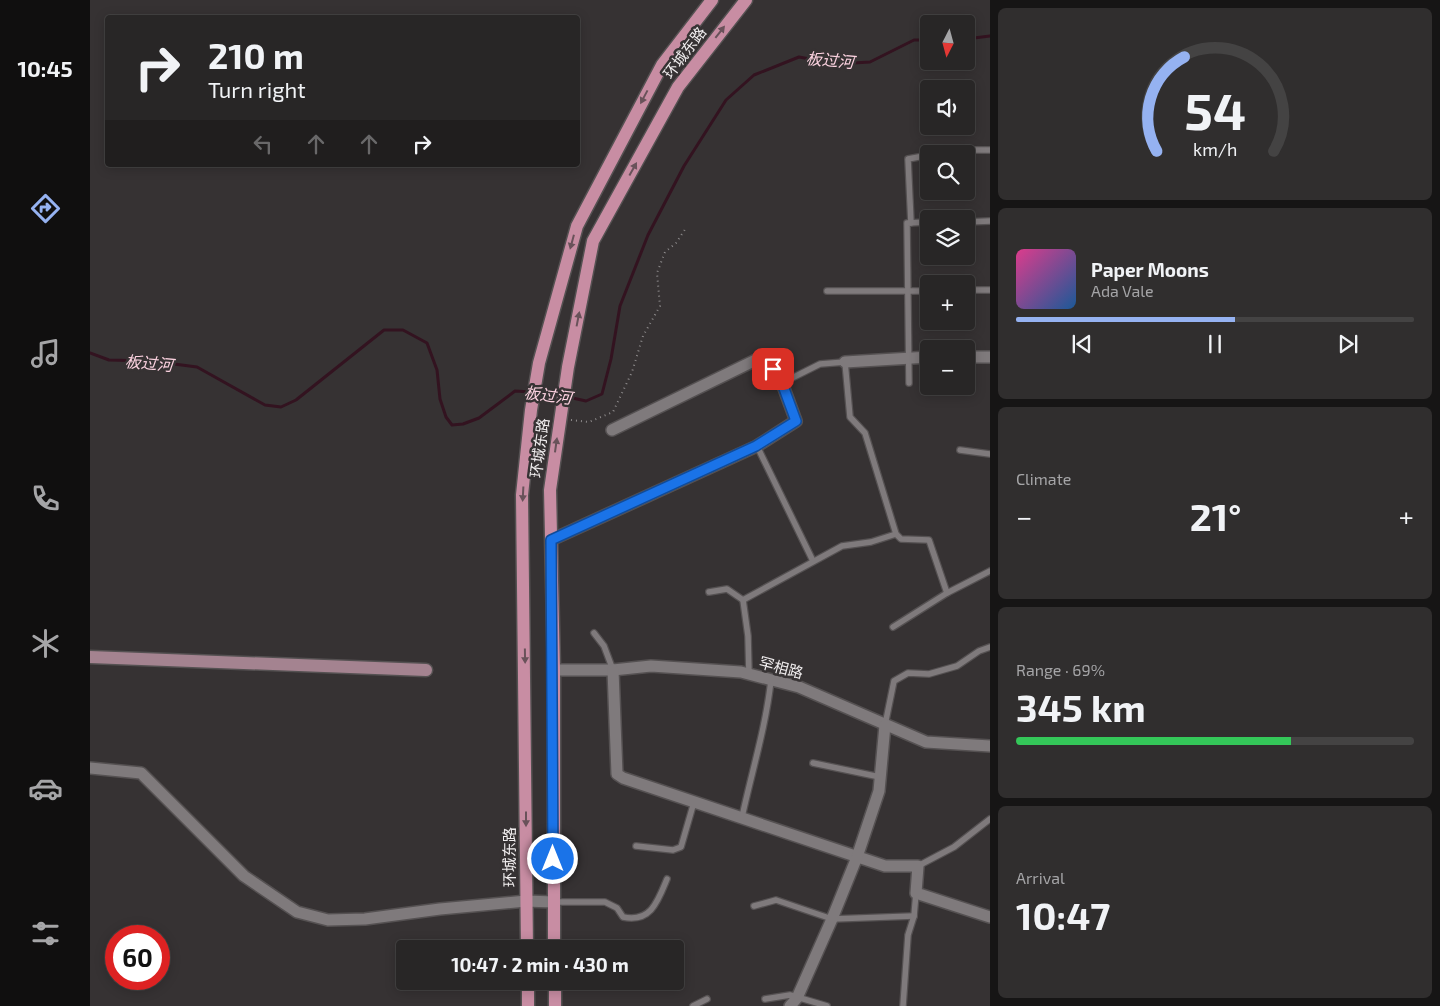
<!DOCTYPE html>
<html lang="en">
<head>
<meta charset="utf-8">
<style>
  body { margin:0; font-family:"Exo 2","Noto Sans SC",sans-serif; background:#302e2e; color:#f1f3f6; height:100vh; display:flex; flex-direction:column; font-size:19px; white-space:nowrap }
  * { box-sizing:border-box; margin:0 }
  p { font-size:16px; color:#a5a5a7 }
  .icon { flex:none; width:28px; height:28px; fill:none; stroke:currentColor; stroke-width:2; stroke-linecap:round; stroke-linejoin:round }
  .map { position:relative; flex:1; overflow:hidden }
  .side { display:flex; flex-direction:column; gap:8px; padding:8px; background:#161515; width:450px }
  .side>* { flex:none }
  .banner { position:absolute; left:15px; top:15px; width:475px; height:152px; border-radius:5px; box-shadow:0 2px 12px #0003,0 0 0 1px #444343; background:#282626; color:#f1f3f6; overflow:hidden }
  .needle { width:32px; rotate:186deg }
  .tools { position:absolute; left:830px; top:15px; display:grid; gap:10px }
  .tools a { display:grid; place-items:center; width:55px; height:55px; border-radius:5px; background:#282626; box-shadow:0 2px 12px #0003,0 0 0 1px #444343; font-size:25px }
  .speed { position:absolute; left:15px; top:925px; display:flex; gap:10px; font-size:25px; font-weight:700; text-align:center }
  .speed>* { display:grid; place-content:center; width:65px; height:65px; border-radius:50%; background:#282626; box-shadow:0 2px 12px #0003,0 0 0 1px #444343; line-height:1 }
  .speed .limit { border:8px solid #d22; background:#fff; color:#111 }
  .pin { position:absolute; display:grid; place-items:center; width:42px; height:42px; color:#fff; margin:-21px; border-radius:10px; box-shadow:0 2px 8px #0006 }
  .me { position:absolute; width:55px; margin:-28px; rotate:0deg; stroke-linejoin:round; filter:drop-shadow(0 0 4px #0008) }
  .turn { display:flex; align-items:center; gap:18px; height:105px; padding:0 20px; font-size:22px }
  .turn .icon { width:65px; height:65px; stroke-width:2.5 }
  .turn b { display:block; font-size:35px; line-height:42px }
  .lanes { display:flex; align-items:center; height:48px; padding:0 20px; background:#0003; justify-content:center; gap:25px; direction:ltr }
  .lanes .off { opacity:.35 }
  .big { font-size:38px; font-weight:700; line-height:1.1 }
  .side .tile { flex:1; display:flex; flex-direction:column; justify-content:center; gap:8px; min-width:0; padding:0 18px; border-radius:8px; background:#302e2e }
  .side .dial { align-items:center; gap:0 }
  .dial svg { height:130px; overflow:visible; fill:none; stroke:#444343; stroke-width:7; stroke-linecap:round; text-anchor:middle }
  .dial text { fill:#f1f3f6; stroke:none }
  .song { display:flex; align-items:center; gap:15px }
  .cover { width:60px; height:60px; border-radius:8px; background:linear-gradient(135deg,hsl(330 70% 55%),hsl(210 70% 35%)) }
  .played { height:5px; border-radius:2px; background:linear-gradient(90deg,#95b2f1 55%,#444343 55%) }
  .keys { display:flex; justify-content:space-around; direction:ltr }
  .heat { display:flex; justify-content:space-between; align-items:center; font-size:28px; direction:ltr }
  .charge { height:8px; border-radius:4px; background:linear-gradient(90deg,#34c759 69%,#444343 0) }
  .trip { position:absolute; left:306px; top:940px; width:288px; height:50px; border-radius:5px; background:#282626; box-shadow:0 2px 12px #0003,0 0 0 1px #444343; font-weight:700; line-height:50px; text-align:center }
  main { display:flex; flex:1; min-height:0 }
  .tab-bar { display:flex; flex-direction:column; width:90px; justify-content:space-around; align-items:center; background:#100f0f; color:#a5a5a7 }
  .tab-bar .icon { width:35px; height:35px }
  .tab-bar .current { color:#95b2f1 }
  .tab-bar b { font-size:22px; color:#f1f3f6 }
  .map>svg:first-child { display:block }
</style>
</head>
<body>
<main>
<nav class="tab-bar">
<b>10:45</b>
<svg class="icon current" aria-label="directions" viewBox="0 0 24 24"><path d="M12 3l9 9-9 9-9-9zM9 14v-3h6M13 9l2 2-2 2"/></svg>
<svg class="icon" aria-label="music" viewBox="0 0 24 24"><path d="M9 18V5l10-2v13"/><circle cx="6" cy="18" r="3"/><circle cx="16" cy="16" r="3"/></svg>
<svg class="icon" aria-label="phone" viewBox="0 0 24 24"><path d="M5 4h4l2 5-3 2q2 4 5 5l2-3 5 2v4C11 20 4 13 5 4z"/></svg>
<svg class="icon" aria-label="climate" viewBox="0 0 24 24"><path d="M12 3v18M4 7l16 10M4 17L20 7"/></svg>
<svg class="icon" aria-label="car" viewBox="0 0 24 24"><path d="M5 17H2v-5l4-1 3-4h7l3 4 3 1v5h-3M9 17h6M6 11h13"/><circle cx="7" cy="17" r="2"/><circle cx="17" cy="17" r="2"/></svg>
<svg class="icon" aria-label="filters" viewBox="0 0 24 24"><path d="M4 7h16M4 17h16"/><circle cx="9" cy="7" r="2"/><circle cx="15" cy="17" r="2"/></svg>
</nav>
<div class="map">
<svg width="900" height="1006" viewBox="0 0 900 1006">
  <rect width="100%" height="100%" fill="#363233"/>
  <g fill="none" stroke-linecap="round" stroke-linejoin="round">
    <g stroke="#331320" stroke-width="3">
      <path d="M 876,39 L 900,36"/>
      <path d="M 0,353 L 19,360 L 61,361 L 107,367 L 175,405 L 191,407 L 206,400 L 294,330 L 313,330 L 337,343 L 347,370 L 350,399 L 356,417 L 362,425 L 373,424 L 389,418 L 425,391 L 442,392"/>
      <path d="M 448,392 L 472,395"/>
      <path d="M 478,397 L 496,401 L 512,394 L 521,359 L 530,306 L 558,235 L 594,166 L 636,100 L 664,75 L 709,57 L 747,64 L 780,62 L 824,40 L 839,40"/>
    </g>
    <defs>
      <g id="lane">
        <path d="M 845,154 L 862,150 L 900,150"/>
        <path d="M 876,222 L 900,221"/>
        <path d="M 821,223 L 818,159 L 839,155"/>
        <path d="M 876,290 L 900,290"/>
        <path d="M 737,291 L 839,291"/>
        <path d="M 692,383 L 730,364 L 755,362 L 760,417 L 775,433 L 806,534 L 811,539 L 839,540 L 857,593"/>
        <path d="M 819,383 L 817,223 L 839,222"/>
        <path d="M 667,446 L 723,561"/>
        <path d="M 870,450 L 900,454"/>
        <path d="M 619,592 L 637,589 L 653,600"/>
        <path d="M 803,627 L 857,593 L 900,571"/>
        <path d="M 504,633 L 514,646 L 523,670"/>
        <path d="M 659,674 L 658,636 L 653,600 L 752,546 L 781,542 L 806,534"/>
        <path d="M 795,725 L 804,681 L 818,673 L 839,674 L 867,666 L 889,651 L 900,647"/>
        <path d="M 723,763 L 790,777"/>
        <path d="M 652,817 C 662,771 676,726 681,680"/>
        <path d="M 546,846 L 583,850 L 591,847 L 604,802"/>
        <path d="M 828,866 L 864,847 L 900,819"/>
        <path d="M 463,902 L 515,902 L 527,908 L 533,917 C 561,923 568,901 577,879"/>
        <path d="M 664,906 L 686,900 L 742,919 L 824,916"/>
        <path d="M 675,999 L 700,995 L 737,1006"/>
        <path d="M 603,1006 L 617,999"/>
        <path d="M 813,1006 L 818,935 L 824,916 L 826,893"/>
      </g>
      <g id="street">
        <path d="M 876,357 L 900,357"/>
        <path d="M 755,362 L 839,357"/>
        <path d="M 461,540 L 667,446 L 706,421 L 692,383 L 674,356 L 522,430"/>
        <path d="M 464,670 L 523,670 L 561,666 L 651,672 L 709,687 L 836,742 L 900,746"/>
        <path d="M 523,670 L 527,774 L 533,778 L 795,866 L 828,866 L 826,893 L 900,917"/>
        <path d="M 0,768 L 51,773 L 154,876 L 207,912 L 238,920 L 275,919 L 350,909 L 436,901 L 463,902"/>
        <path d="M 700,1006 L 707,998 L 742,919 L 767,857 L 789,791 L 795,725"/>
      </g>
      <path id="secondary" d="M 0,657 L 336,670"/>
      <g id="primary">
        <path d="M 437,949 L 432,495 L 441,410 L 449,363 L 487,226 L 572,65 L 622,0"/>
        <path d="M 464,949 L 464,670 L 460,490 L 478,367 L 503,241 L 588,87 L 656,0"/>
        <path d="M 438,981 L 438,1006"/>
        <path d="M 465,981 L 465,1006"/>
      </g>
    </defs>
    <use href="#lane" stroke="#555152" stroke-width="8"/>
    <use href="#street" stroke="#555152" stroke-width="14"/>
    <use href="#secondary" stroke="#555152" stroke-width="15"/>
    <use href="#primary" stroke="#555152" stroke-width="15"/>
    <path stroke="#8c898a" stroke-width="2" stroke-dasharray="1 4" stroke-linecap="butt" d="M 481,420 L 499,422 L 523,412 L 542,372 L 553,336 L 570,306 L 567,273 L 575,252 L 586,243 L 596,228"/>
    <use href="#lane" stroke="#7f7a7c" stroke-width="5.5"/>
    <use href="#street" stroke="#7f7a7c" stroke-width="11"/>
    <use href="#secondary" stroke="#a48390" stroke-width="12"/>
    <use href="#primary" stroke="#c88da3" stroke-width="12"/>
  </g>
  <defs><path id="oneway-solid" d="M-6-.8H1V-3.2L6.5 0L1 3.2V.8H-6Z" transform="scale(1.25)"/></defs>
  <g fill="#69525a">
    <use href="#oneway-solid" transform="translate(630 32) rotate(-52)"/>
    <use href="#oneway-solid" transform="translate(554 97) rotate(118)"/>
    <use href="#oneway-solid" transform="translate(543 169) rotate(-61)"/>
    <use href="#oneway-solid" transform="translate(482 242) rotate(105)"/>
    <use href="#oneway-solid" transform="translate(488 319) rotate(-79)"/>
    <use href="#oneway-solid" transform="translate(466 445) rotate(-82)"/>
    <use href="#oneway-solid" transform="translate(433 494) rotate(93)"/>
    <use href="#oneway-solid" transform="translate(435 656) rotate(89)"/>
    <use href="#oneway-solid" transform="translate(436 819) rotate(90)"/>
  </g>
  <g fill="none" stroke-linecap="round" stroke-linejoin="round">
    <defs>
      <path id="route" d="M 463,859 L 461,540 L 666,446 L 706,421 L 692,383 L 683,369"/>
    </defs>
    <use href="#route" stroke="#114b97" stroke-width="12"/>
    <use href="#route" stroke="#1a73e8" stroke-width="9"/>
  </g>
  <g text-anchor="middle" stroke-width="5" stroke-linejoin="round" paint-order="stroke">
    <g font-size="15" fill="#f0edee" stroke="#363233">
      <text transform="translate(595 53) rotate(-53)" y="5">环城东路</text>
      <text transform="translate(450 448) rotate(-82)" y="5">环城东路</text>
      <text transform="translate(691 668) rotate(15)" y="5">罕相路</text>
      <text transform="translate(420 857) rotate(-90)" y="5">环城东路</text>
    </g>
    <g font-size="16" font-style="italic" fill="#fdd3e1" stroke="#363233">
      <text transform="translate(740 60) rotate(5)" y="6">板过河</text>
      <text transform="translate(59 363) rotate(5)" y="6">板过河</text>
      <text transform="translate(458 395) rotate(7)" y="6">板过河</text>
    </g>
  </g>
</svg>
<div class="tools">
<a><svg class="needle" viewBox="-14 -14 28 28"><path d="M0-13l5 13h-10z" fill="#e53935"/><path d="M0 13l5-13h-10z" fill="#a5a5a7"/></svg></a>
<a><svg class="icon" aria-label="sound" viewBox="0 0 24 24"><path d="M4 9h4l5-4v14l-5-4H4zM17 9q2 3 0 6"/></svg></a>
<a><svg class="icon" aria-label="search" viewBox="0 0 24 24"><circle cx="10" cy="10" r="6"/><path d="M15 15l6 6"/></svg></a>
<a><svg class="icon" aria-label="layers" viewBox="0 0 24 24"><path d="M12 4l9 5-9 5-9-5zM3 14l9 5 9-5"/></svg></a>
<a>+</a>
<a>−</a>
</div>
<div class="speed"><div class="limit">60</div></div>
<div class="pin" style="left:683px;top:369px;background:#d93025"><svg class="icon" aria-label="arrive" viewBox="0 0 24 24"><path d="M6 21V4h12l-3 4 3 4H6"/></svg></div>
<svg class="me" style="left:463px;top:859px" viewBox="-20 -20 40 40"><circle r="17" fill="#1a73e8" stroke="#fff" stroke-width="3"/><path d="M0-11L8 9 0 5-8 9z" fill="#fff"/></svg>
<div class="trip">10:47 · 2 min · 430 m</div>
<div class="banner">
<div class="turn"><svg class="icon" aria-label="right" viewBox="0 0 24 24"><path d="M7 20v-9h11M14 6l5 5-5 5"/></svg><div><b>210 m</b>Turn right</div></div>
<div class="lanes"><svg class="icon off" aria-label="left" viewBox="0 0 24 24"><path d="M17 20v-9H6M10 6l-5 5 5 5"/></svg><svg class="icon off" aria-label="ahead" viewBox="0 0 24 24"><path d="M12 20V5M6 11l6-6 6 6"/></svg><svg class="icon off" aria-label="ahead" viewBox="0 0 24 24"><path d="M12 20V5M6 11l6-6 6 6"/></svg><svg class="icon" aria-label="right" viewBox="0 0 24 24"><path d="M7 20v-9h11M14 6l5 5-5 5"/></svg></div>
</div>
</div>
<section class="side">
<div class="tile dial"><svg viewBox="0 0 100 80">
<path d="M14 69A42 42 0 1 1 86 69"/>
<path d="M14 69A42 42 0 0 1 31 11" stroke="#95b2f1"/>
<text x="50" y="56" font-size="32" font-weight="700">54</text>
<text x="50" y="72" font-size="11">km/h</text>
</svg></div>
<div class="tile">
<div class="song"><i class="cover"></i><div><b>Paper Moons</b><p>Ada Vale</p></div></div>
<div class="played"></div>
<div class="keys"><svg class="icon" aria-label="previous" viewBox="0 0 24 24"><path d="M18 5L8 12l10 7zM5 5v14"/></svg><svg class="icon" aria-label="pause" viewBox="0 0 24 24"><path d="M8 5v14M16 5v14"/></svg><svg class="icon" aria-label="next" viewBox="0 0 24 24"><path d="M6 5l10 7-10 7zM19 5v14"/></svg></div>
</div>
<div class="tile"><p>Climate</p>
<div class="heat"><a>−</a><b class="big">21°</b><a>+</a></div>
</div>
<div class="tile"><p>Range · 69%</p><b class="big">345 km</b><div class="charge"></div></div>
<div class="tile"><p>Arrival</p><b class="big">10:47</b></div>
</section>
</main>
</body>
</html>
